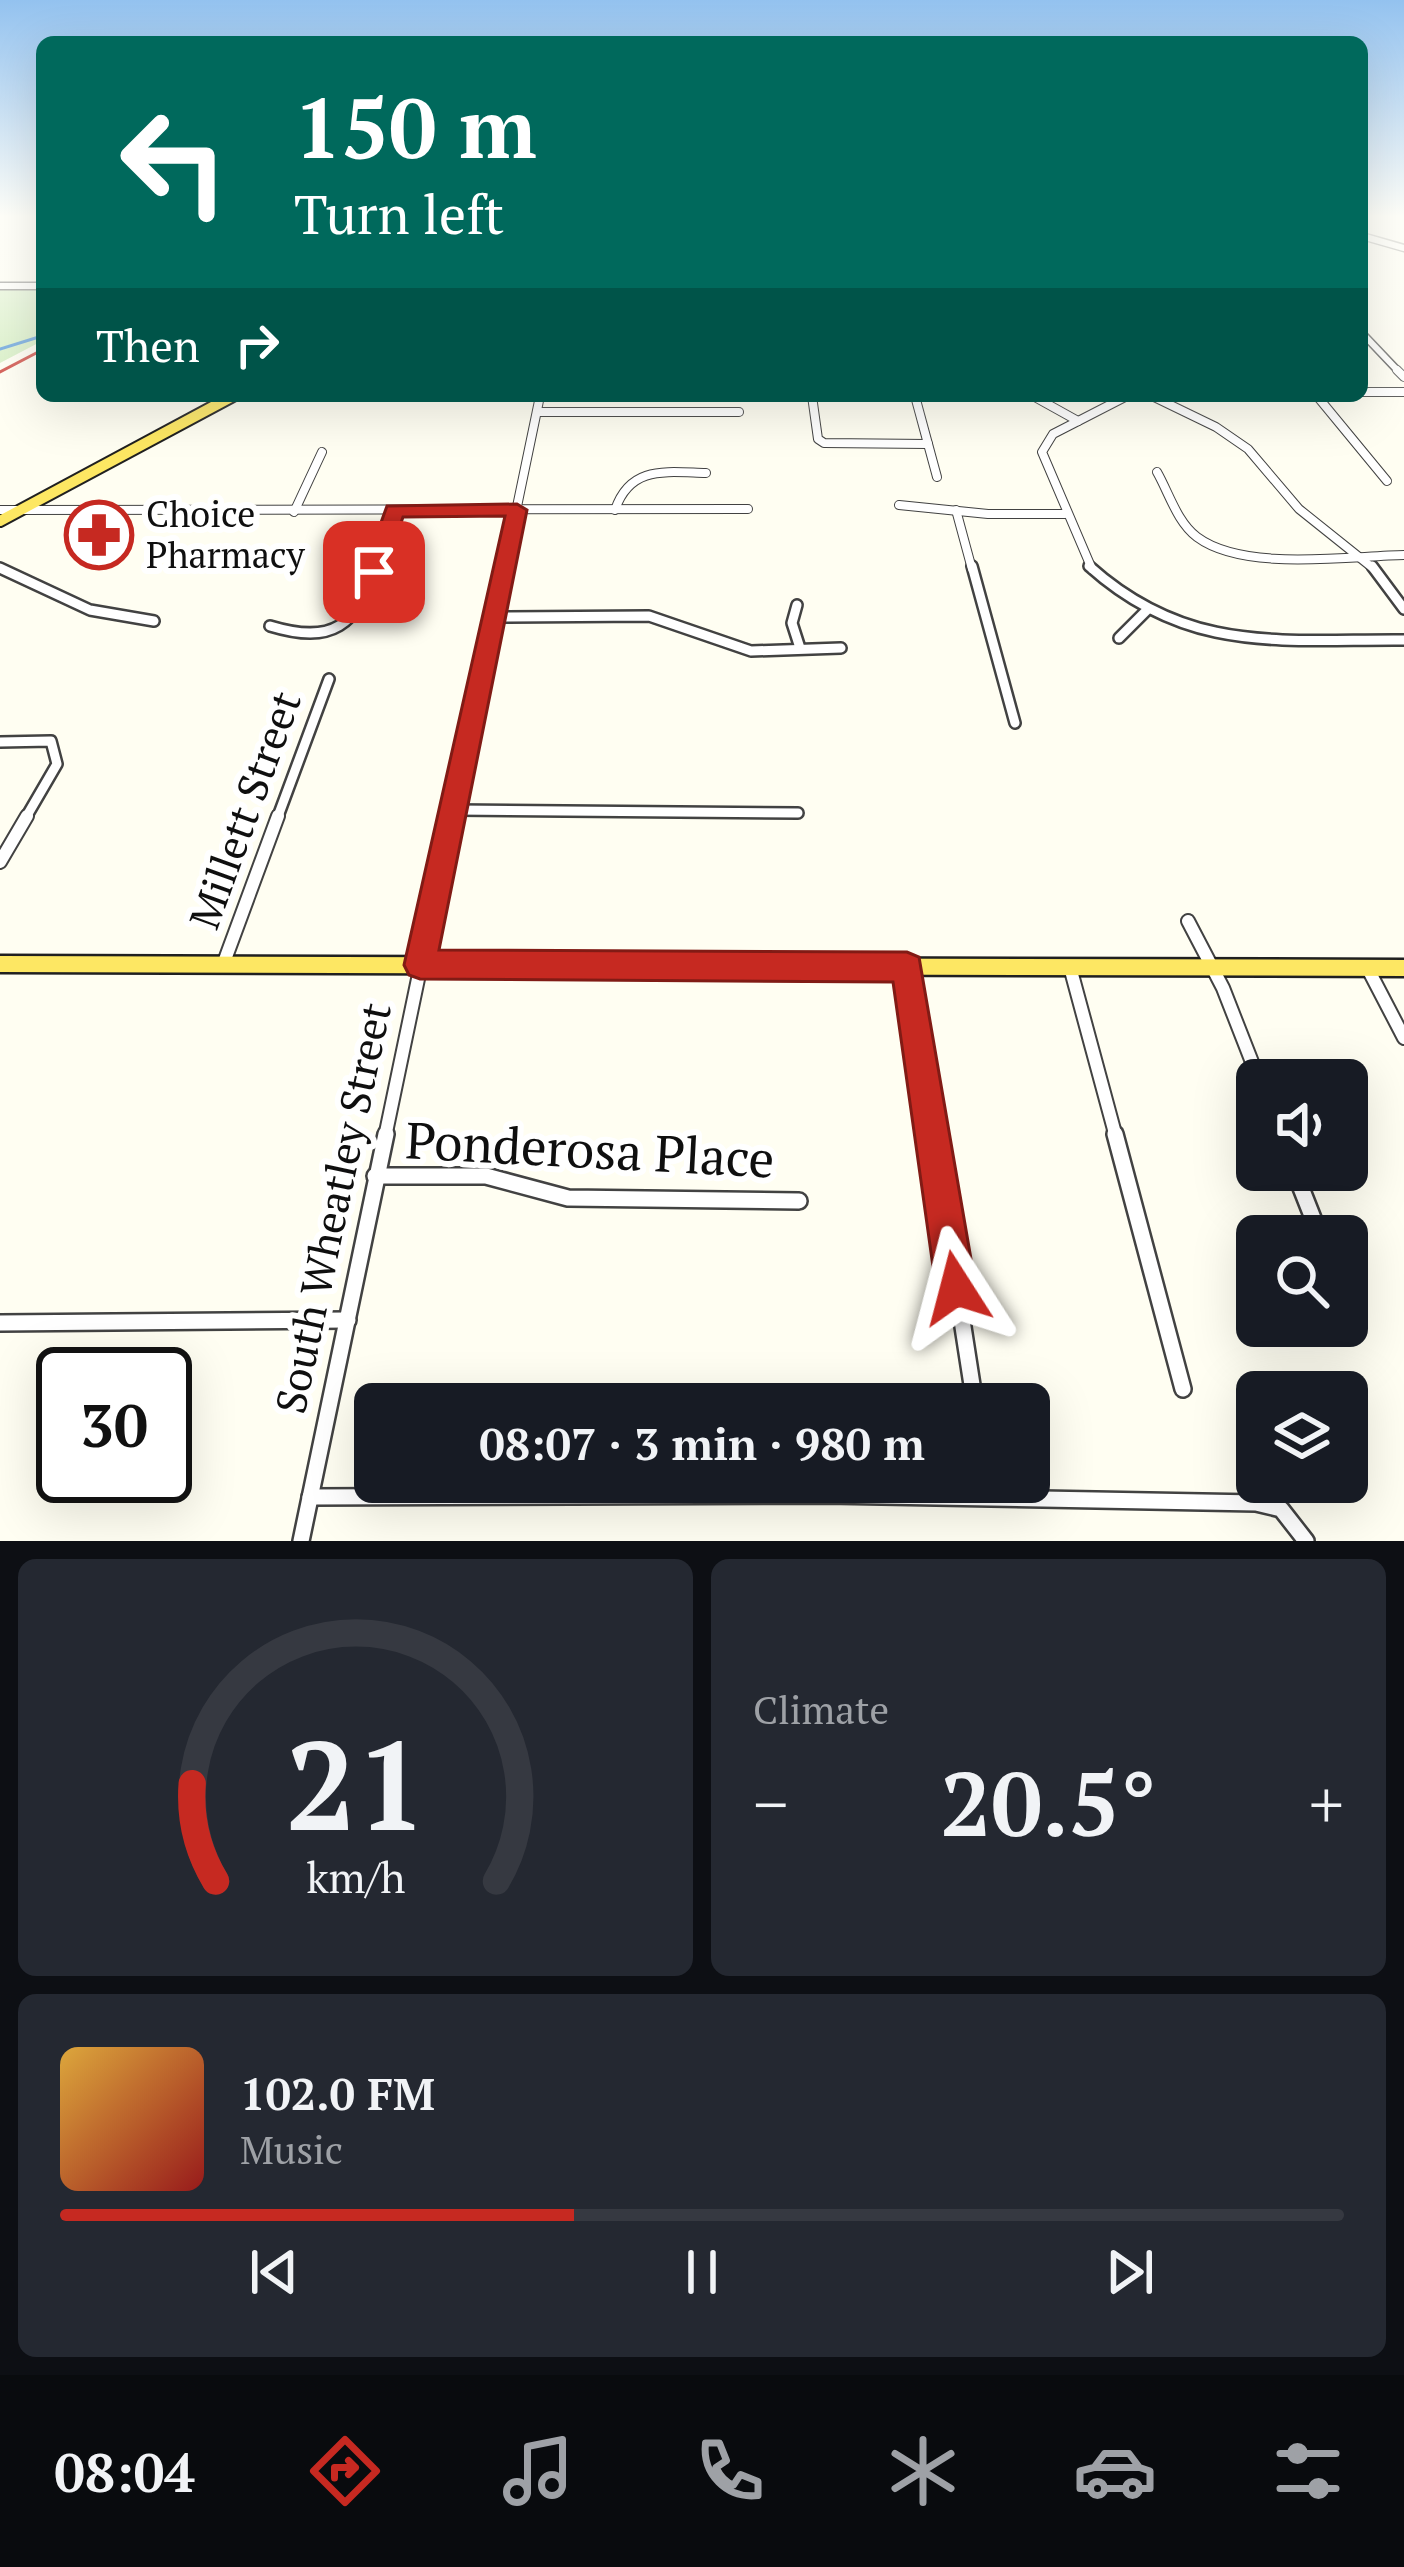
<!DOCTYPE html>
<html lang="en">
<head>
<meta charset="utf-8">
<style>
  body { margin:0; font-family:"PT Serif",serif; background:#242831; color:#f1f3f6; height:100vh; display:flex; flex-direction:column; font-size:45px; white-space:nowrap }
  * { box-sizing:border-box; margin:0 }
  p { font-size:39px; color:#9ea1a6 }
  .icon { flex:none; width:66px; height:66px; fill:none; stroke:currentColor; stroke-width:2; stroke-linecap:round; stroke-linejoin:round }
  .map { position:relative; height:1541px; overflow:hidden }
  .side { display:flex; flex-direction:column; gap:18px; padding:18px; background:#0d0f14; flex:1 }
  .side>* { flex:none }
  .guide { position:absolute; left:36px; top:36px; width:1332px; height:366px; border-radius:18px; box-shadow:0 12px 48px #0002; background:#00695c; color:#fff; overflow:hidden }
  .tools { position:absolute; left:1236px; top:1059px; display:grid; gap:24px }
  .tools a { display:grid; place-items:center; width:132px; height:132px; border-radius:18px; background:#171b24; box-shadow:0 12px 48px #0002; font-size:60px }
  .speed { position:absolute; left:36px; top:1347px; display:flex; gap:24px; font-size:60px; font-weight:700; text-align:center }
  .speed>* { display:grid; place-content:center; width:156px; height:156px; border-radius:50%; background:#171b24; box-shadow:0 12px 48px #0002; line-height:1 }
  .speed .limit { border:6px solid #111; border-radius:18px; background:#fff; color:#111 }
  .pin { position:absolute; display:grid; place-items:center; width:102px; height:102px; color:#fff; margin:-51px; border-radius:24px; box-shadow:0 6px 18px #0006 }
  .me { position:absolute; width:132px; margin:-66px; rotate:351deg; stroke-linejoin:round; filter:drop-shadow(0 0 9px #0008) }
  .turn { display:flex; align-items:center; gap:42px; height:252px; padding:0 60px; font-size:54px }
  .turn .icon { width:156px; height:156px; stroke-width:2.5 }
  .turn b { display:block; font-size:84px; line-height:102px }
  .then { display:flex; align-items:center; height:114px; padding:0 60px; background:#0003; gap:24px; font-size:45px }
  .big { font-size:90px; font-weight:700; line-height:1.1 }
  .side .card { flex:1; display:flex; flex-direction:column; justify-content:center; gap:18px; min-width:0; padding:0 42px; border-radius:18px; background:#242831 }
  .side .dial { align-items:center; gap:0 }
  .dial svg { height:312px; overflow:visible; fill:none; stroke:#363941; stroke-width:7; stroke-linecap:round; text-anchor:middle }
  .dial text { fill:#f1f3f6; stroke:none }
  .song { display:flex; align-items:center; gap:36px }
  .cover { width:144px; height:144px; border-radius:18px; background:linear-gradient(135deg,hsl(40 70% 55%),hsl(0 70% 35%)) }
  .played { height:12px; border-radius:6px; background:linear-gradient(90deg,#c62921 40%,#363941 40%) }
  .keys { display:flex; justify-content:space-around; direction:ltr }
  .heat { display:flex; justify-content:space-between; align-items:center; font-size:66px; direction:ltr }
  .side .tiles { flex:1; display:grid; gap:18px; grid-template-columns:1fr 1fr }
  .card:last-child { grid-column:span 2 }
  .trip { position:absolute; left:354px; top:1383px; width:696px; height:120px; border-radius:18px; background:#171b24; box-shadow:0 12px 48px #0002; font-weight:700; line-height:120px; text-align:center }
  .menu { display:flex; height:192px; justify-content:space-around; align-items:center; background:#090b0e; color:#9ea1a6 }
  .menu .icon { width:84px; height:84px }
  .menu .active { color:#c62921 }
  .menu b { font-size:54px; color:#f1f3f6 }
  .map>svg:first-child { display:block }
</style>
</head>
<body>
<div class="map">
<svg width="1404" height="1541" viewBox="0 0 1404 1541">
  <rect width="100%" height="100%" fill="#fffef2"/>
  <path fill="#ceecb9" d="M 0,288 L 42,288 L 42,341 L 0,363 Z"/>
  <g fill="none" stroke-linecap="round" stroke-linejoin="round">
    <path stroke="#3886d3" stroke-width="3" d="M 0,349 L 42,336"/>
    <defs>
      <g id="minor-far4">
        <path d="M 1362,236 L 1404,248"/>
        <path d="M 0,286 L 42,286"/>
        <path d="M 1362,333 L 1400,373"/>
      </g>
      <g id="minor-far3">
        <path d="M 1397,370 L 1404,377"/>
        <path d="M 1362,392 L 1404,392"/>
        <path d="M 812,396 L 818,439 L 824,443 L 928,444"/>
        <path d="M 915,396 L 937,477"/>
        <path d="M 1033,396 L 1078,421"/>
        <path d="M 1152,396 L 1216,427 L 1248,449 L 1299,509 L 1374,569"/>
        <path d="M 1317,396 L 1387,481"/>
        <path d="M 537,412 L 739,412"/>
        <path d="M 1157,472 C 1169,493 1177,522 1197,537 C 1244,572 1348,556 1404,555"/>
        <path d="M 899,505 L 988,514 L 1065,514"/>
        <path d="M 0,510 L 748,509"/>
        <path d="M 615,510 C 630,465 666,472 706,473"/>
        <path d="M 956,510 L 972,569"/>
        <path d="M 294,512 L 322,452"/>
        <path d="M 377,569 L 394,510"/>
        <path d="M 504,569 L 540,396"/>
        <path d="M 1092,569 L 1042,452 L 1053,434 L 1127,396"/>
      </g>
      <g id="minor-far2">
        <path d="M 972,566 L 1015,723"/>
        <path d="M 1089,566 C 1188,655 1281,639 1404,640"/>
        <path d="M 1372,566 L 1404,609"/>
        <path d="M 0,568 L 90,610 L 154,621"/>
        <path d="M 797,605 L 792,623 L 800,648"/>
        <path d="M 496,617 L 649,616 L 751,651 L 841,648"/>
        <path d="M 270,626 C 333,645 356,626 378,566"/>
        <path d="M 1119,638 L 1148,609"/>
        <path d="M 0,742 L 51,741 L 57,764 L 25,819"/>
        <path d="M 456,810 L 798,813"/>
        <path d="M 277,819 L 329,679"/>
        <path d="M 452,819 L 504,566"/>
      </g>
      <g id="minor-far1">
        <path d="M 0,862 L 27,816"/>
        <path d="M 1188,921 L 1223,988 L 1259,1080"/>
        <path d="M 223,965 L 278,816"/>
        <path d="M 907,967 L 934,1137"/>
        <path d="M 1070,967 L 1116,1137"/>
        <path d="M 1367,967 L 1404,1038"/>
        <path d="M 385,1137 L 452,816"/>
      </g>
      <g id="minor">
        <path d="M 933,1134 L 975,1404"/>
        <path d="M 1115,1134 L 1183,1389"/>
        <path d="M 1294,1170 L 1320,1236"/>
        <path d="M 375,1176 L 486,1176 L 568,1198 L 799,1201"/>
        <path d="M 1347,1305 L 1352,1317"/>
        <path d="M 0,1323 L 348,1320"/>
        <path d="M 310,1497 L 827,1495 L 1256,1503 L 1281,1509 L 1306,1541"/>
        <path d="M 301,1541 L 386,1134"/>
      </g>
      <path id="major-far1" d="M 0,521 L 233,396"/>
      <path id="major" d="M 0,964 L 1404,968"/>
    </defs>
    <use href="#minor-far4" stroke="#424242" stroke-width="9"/>
    <use href="#minor-far3" stroke="#424242" stroke-width="10"/>
    <use href="#minor-far2" stroke="#424242" stroke-width="14"/>
    <use href="#minor-far1" stroke="#424242" stroke-width="16"/>
    <use href="#minor" stroke="#424242" stroke-width="20"/>
    <use href="#major-far1" stroke="#202020" stroke-width="14"/>
    <use href="#major" stroke="#202020" stroke-width="21"/>
    <use href="#minor-far4" stroke="#fff" stroke-width="6"/>
    <use href="#minor-far3" stroke="#fff" stroke-width="8"/>
    <use href="#minor-far2" stroke="#fff" stroke-width="9"/>
    <use href="#minor-far1" stroke="#fff" stroke-width="12"/>
    <use href="#minor" stroke="#fff" stroke-width="15"/>
    <use href="#major-far1" stroke="#fde763" stroke-width="10"/>
    <use href="#major" stroke="#fde763" stroke-width="16"/>
    <path stroke="#c62921" stroke-width="3" d="M 0,372 L 42,350"/>
  </g>
  <linearGradient id="sky" x2="0" y2="1"><stop stop-color="#93c2ef"/><stop offset="0.5" stop-color="#fffff9"/><stop offset="1" stop-color="#fffff9" stop-opacity="0"/></linearGradient>
  <rect width="1404" height="433" fill="url(#sky)"/>
  <path fill="#c62921" stroke="#811b15" stroke-width="3" d="M 517,504 L 527,510 L 439,950 L 907,952 L 919,957 L 976,1288 L 971,1302 L 956,1308 L 942,1302 L 936,1288 L 893,982 L 420,979 L 409,975 L 404,965 L 505,516 L 403,517 L 382,577 L 374,579 L 363,572 L 387,506 Z"/>
  <defs>
    <symbol id="pharmacy-ring" viewBox="-11 -11 22 22"><circle r="9.5" fill="#fff" stroke="#c62921" stroke-width="1.5"/><path d="M-2-6h4v4h4v4h-4v4h-4v-4h-4v-4h4Z" fill="#c62921"/></symbol>
  </defs>
  <g fill-rule="evenodd">
    <use href="#pharmacy-ring" x="61" y="497" width="76" height="76"/>
  </g>
  <g text-anchor="middle" stroke-width="12" stroke-linejoin="round" paint-order="stroke">
    <g font-size="36" fill="#0f0f0f" stroke="#fff" text-anchor="start">
      <text x="146" y="527">Choice<tspan x="146" dy="41">Pharmacy</tspan></text>
    </g>
    <g font-size="42" fill="#0f0f0f" stroke="#fff">
      <text transform="translate(245 810) rotate(-70)" y="15">Millett Street</text>
      <text transform="translate(333 1208) rotate(-78)" y="15">South Wheatley Street</text>
    </g>
    <g font-size="51" fill="#0f0f0f" stroke="#fff">
      <text transform="translate(590 1150) rotate(3)" y="18">Ponderosa Place</text>
    </g>
  </g>
</svg>
<div class="tools">
<a><svg class="icon" aria-label="sound" viewBox="0 0 24 24"><path d="M4 9h4l5-4v14l-5-4H4zM17 9q2 3 0 6"/></svg></a>
<a><svg class="icon" aria-label="search" viewBox="0 0 24 24"><circle cx="10" cy="10" r="6"/><path d="M15 15l6 6"/></svg></a>
<a><svg class="icon" aria-label="layers" viewBox="0 0 24 24"><path d="M12 4l9 5-9 5-9-5zM3 14l9 5 9-5"/></svg></a>
</div>
<div class="speed"><div class="limit">30</div></div>
<div class="pin" style="left:374px;top:572px;background:#d93025"><svg class="icon" aria-label="arrive" viewBox="0 0 24 24"><path d="M6 21V4h12l-3 4 3 4H6"/></svg></div>
<svg class="me" style="left:956px;top:1288px" viewBox="-20 -20 40 40"><path d="M0-17L14 15 0 8-14 15z" fill="#c62921" stroke="#fff" stroke-width="4"/></svg>
<div class="trip">08:07 · 3 min · 980 m</div>
<div class="guide">
<div class="turn"><svg class="icon" aria-label="left" viewBox="0 0 24 24"><path d="M17 20v-9H6M10 6l-5 5 5 5"/></svg><div><b>150 m</b>Turn left</div></div>
<div class="then">Then<svg class="icon" aria-label="right" viewBox="0 0 24 24"><path d="M7 20v-9h11M14 6l5 5-5 5"/></svg></div>
</div>
</div>
<section class="side">
<div class="tiles">
<div class="card dial"><svg viewBox="0 0 100 80">
<path d="M14 69A42 42 0 1 1 86 69"/>
<path d="M14 69A42 42 0 0 1 8 44" stroke="#c62921"/>
<text x="50" y="56" font-size="32" font-weight="700">21</text>
<text x="50" y="72" font-size="11">km/h</text>
</svg></div>
<div class="card"><p>Climate</p>
<div class="heat"><a>−</a><b class="big">20.5°</b><a>+</a></div>
</div>
<div class="card">
<div class="song"><i class="cover"></i><div><b>102.0 FM</b><p>Music</p></div></div>
<div class="played"></div>
<div class="keys"><svg class="icon" aria-label="previous" viewBox="0 0 24 24"><path d="M18 5L8 12l10 7zM5 5v14"/></svg><svg class="icon" aria-label="pause" viewBox="0 0 24 24"><path d="M8 5v14M16 5v14"/></svg><svg class="icon" aria-label="next" viewBox="0 0 24 24"><path d="M6 5l10 7-10 7zM19 5v14"/></svg></div>
</div>
</div>
</section>
<nav class="menu">
<b>08:04</b>
<svg class="icon active" aria-label="directions" viewBox="0 0 24 24"><path d="M12 3l9 9-9 9-9-9zM9 14v-3h6M13 9l2 2-2 2"/></svg>
<svg class="icon" aria-label="music" viewBox="0 0 24 24"><path d="M9 18V5l10-2v13"/><circle cx="6" cy="18" r="3"/><circle cx="16" cy="16" r="3"/></svg>
<svg class="icon" aria-label="phone" viewBox="0 0 24 24"><path d="M5 4h4l2 5-3 2q2 4 5 5l2-3 5 2v4C11 20 4 13 5 4z"/></svg>
<svg class="icon" aria-label="climate" viewBox="0 0 24 24"><path d="M12 3v18M4 7l16 10M4 17L20 7"/></svg>
<svg class="icon" aria-label="car" viewBox="0 0 24 24"><path d="M5 17H2v-5l4-1 3-4h7l3 4 3 1v5h-3M9 17h6M6 11h13"/><circle cx="7" cy="17" r="2"/><circle cx="17" cy="17" r="2"/></svg>
<svg class="icon" aria-label="filters" viewBox="0 0 24 24"><path d="M4 7h16M4 17h16"/><circle cx="9" cy="7" r="2"/><circle cx="15" cy="17" r="2"/></svg>
</nav>
</body>
</html>
